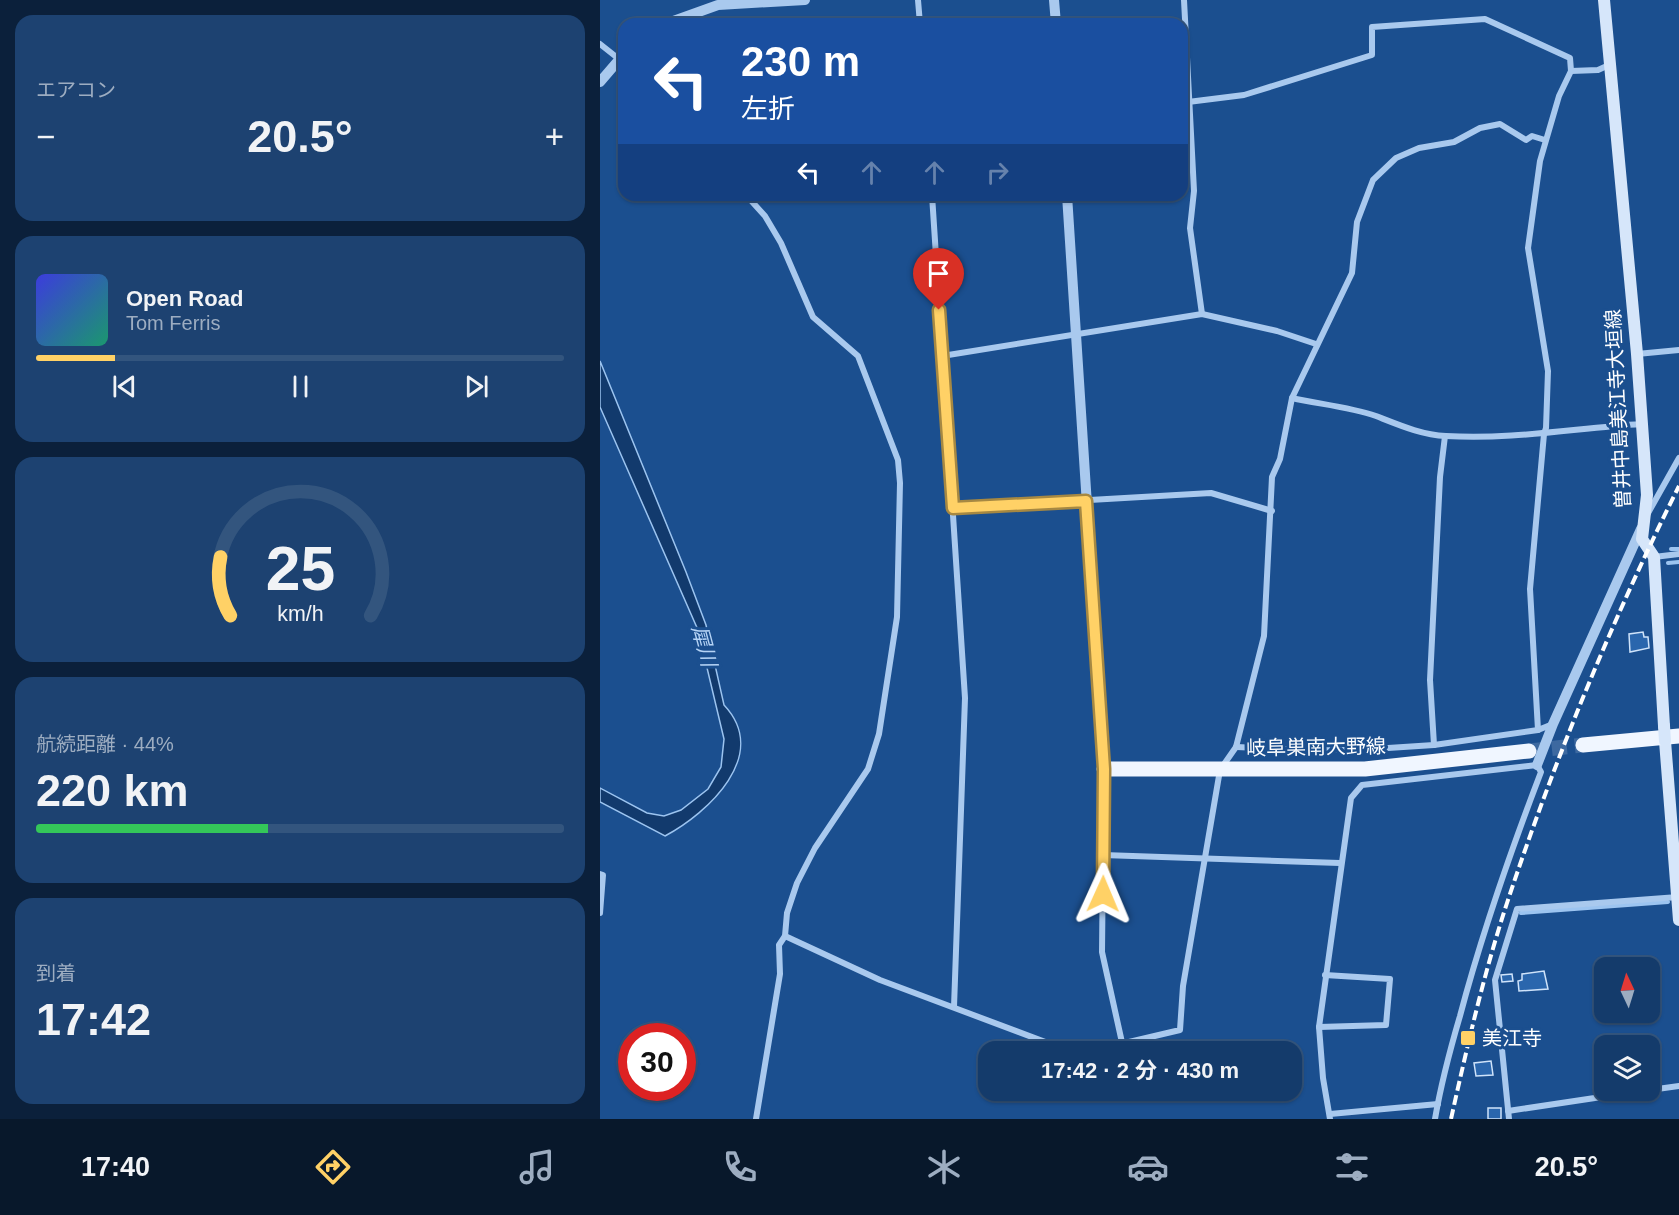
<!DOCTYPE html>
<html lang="ja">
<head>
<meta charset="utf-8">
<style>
  body { margin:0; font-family:Arial,"Noto Sans JP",sans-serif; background:#1d4271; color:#f1f3f6; height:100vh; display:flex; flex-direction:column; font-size:22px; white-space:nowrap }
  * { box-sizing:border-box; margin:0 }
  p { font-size:20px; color:#9dadc1 }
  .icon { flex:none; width:33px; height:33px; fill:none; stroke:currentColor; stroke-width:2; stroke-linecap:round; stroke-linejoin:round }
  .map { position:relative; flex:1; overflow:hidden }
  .sheet { display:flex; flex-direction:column; gap:15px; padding:15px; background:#0b203b; width:600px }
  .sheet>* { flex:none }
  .guide { position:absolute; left:18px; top:18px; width:570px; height:183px; border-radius:18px; box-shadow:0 2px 4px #0004,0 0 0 2px #33557e; background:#1a4fa0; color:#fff; overflow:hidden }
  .needle { width:39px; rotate:356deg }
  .tools { position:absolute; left:994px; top:957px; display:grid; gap:12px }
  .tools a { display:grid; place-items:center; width:66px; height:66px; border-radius:12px; background:#143b6b; box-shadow:0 2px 4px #0004,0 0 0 2px #33557e; font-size:30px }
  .speed { position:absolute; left:18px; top:1023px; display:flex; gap:12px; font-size:30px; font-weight:700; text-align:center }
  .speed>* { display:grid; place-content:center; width:78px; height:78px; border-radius:50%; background:#143b6b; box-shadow:0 2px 4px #0004,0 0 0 2px #33557e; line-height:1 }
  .speed .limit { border:9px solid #d22; background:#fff; color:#111 }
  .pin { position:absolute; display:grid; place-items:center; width:51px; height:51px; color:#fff; margin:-62px -26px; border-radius:50% 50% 50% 0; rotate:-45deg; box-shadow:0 0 6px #0007 }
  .pin .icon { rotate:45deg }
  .me { position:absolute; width:66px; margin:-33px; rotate:1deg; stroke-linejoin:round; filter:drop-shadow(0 0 4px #0008) }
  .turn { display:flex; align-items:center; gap:21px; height:126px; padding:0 24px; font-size:27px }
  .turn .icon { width:78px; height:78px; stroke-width:2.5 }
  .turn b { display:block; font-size:42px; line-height:51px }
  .lanes { display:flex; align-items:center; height:57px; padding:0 24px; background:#0003; justify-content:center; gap:30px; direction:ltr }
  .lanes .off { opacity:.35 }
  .big { font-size:45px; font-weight:700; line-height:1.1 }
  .sheet .tile { flex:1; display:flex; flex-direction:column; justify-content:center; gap:9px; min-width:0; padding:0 21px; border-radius:18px; background:#1d4271 }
  .sheet .dial { align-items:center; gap:0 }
  .dial svg { height:156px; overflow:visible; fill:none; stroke:#33557e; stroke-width:7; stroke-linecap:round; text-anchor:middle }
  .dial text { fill:#f1f3f6; stroke:none }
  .song { display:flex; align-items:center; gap:18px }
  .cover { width:72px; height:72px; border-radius:9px; background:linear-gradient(135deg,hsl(240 70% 55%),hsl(160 70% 35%)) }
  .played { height:6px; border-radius:3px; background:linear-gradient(90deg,#ffd166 15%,#33557e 15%) }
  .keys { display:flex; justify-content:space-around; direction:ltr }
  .heat { display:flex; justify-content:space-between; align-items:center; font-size:33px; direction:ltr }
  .charge { height:9px; border-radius:4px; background:linear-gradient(90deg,#34c759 44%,#33557e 0) }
  .trip { position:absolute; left:378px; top:1041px; width:324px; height:60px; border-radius:18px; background:#143b6b; box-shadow:0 2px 4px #0004,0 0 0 2px #33557e; font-weight:700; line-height:60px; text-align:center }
  .tab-bar { display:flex; height:96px; justify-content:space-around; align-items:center; background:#08182b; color:#9dadc1 }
  .tab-bar .icon { width:42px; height:42px }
  .tab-bar .selected { color:#ffd166 }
  .tab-bar b { font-size:27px; color:#f1f3f6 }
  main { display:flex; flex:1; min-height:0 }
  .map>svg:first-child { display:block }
</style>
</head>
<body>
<main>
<section class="sheet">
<div class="tile"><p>エアコン</p>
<div class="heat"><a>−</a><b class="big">20.5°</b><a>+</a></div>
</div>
<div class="tile">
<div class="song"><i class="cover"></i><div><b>Open Road</b><p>Tom Ferris</p></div></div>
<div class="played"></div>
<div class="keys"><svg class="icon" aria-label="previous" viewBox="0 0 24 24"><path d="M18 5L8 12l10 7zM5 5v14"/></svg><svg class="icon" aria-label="pause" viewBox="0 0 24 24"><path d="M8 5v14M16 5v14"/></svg><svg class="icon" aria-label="next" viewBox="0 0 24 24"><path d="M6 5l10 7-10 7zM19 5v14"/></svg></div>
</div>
<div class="tile dial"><svg viewBox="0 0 100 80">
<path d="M14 69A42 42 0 1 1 86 69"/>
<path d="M14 69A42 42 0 0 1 9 39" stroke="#ffd166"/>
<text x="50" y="56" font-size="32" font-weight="700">25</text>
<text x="50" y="72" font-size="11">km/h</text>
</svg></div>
<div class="tile"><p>航続距離 · 44%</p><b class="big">220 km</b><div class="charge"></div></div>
<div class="tile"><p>到着</p><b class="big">17:42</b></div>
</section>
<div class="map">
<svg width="1079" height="1119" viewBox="0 0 1079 1119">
  <rect width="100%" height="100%" fill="#1b4f8f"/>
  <path fill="#123a6d" stroke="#9cc4f0" stroke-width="1.5" d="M 0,361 L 86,572 L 106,625 L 124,705 C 171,755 108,813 65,836 L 0,802 L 0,788 L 47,813 L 64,816 L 81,810 L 108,789 L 121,767 L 124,739 L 98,630 L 0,407 Z"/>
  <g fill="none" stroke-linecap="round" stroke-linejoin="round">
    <g stroke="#9cc4f0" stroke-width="4">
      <path d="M 1071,549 L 1079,549"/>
      <path d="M 1068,563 L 1079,562"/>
      <path d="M 921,913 L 1068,902"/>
    </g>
  </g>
  <g fill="#2a66ad" stroke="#cfe3fa" stroke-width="1.5">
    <path d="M 1043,632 L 1044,637 L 1048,637 L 1049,648 L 1030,652 L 1029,634 Z"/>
    <path d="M 944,971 L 948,989 L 919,991 L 918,981 L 922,980 L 922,974 Z"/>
    <path d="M 912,974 L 913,981 L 902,982 L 901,975 Z"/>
    <path d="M 891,1061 L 893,1075 L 876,1076 L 874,1063 Z"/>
    <rect x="888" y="1108" width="13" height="11"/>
  </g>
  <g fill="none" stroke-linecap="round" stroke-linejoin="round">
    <path stroke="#3d69a0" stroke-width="15" stroke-dasharray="15 8" stroke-linecap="butt" d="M 929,751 L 983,745"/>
    <g stroke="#a9c9ee" stroke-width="6">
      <path d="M 318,0 L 320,24"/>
      <path d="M 584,0 L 594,191 L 590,228 L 602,314"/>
      <path d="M 0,44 L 24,63"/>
      <path d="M 971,71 L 998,70 L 1009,65"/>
      <path d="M 588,102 L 644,95 L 772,55 L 772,27 L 885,19 L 970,58 L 971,71 L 959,96 L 940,161 L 928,248 L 948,371 L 946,428 L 944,434 L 930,589 L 938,730"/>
      <path d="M 146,195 L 165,216 L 181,243 L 213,317 L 258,356 L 298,460 L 300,483 L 297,617 L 279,734 L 268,769 L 215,848 L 197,883 L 187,913 L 185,936 L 179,945 L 180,974 L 156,1119"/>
      <path d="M 332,195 L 365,698 L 354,1007"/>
      <path d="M 1037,354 L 1079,350"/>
      <path d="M 342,356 L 602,314 L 677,331 L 716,344"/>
      <path d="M 692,398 C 719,404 750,407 776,416 C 799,425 822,435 846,436 C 912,440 976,428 1041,424"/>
      <path d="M 353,508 L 611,493 L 672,511"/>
      <path d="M 1047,515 L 1079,458"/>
      <path d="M 1054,557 L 1079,554"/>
      <path d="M 834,745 L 830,680 L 840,477 L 845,436"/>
      <path d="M 636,747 L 707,750 L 788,748 L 834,745 L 938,730 L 953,724"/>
      <path d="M 0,874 L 3,875 L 0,913"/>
      <path d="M 185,936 L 280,980 L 472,1052"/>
      <path d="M 719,1027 L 786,1025 L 790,979 L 725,975"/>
      <path d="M 523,1047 L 502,952 L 503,855 L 740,863"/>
      <path d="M 509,1052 L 529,1042 L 580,1030 L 583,986 L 620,770 L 636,747 L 664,636 L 672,477 L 680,459 L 692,398 L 752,273 L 757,222 L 773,180 L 796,158 L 819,148 L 854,142 L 880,128 L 900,124 L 926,140 L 932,136 L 945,140"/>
      <path d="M 1050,1090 L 1079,1086"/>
      <path d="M 908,1111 L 1048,1090"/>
      <path d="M 730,1114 L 838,1104"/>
      <path d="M 730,1119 L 723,1078 L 719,1027 L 751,798 L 762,785 L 937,765 L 941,772 C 910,853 882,933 860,1016 C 850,1050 841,1084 835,1119"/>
      <path d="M 909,1119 L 895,980 L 917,909 L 1078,897"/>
    </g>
    <g stroke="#a9c9ee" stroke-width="10">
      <path d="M 454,0 L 456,24"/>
      <path d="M 65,24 L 118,5 L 205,0"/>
      <path d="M 0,82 L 24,54"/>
      <path d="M 467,195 L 504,769 L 503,855"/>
      <path d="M 937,765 L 953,724 L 1041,529"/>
    </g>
    <g stroke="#d6e6fa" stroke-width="12">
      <path d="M 1004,0 L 1037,354 L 1047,495 L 1042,539 L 1054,557 L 1064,726"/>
      <path d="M 1065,741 L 1079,920"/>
    </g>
    <g stroke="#f0f6ff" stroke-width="15">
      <path d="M 983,745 L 1079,736"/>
      <path d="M 504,769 L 765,769 L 929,751"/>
    </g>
    <path stroke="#fff" stroke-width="4" stroke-dasharray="10 4.5" stroke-linecap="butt" d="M 851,1119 C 867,1047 884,973 907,903 C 954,761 1012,620 1079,486"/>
    <path stroke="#d6e6fa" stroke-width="12" d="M 1064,726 L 1065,741"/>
  </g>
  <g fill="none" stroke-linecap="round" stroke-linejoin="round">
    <defs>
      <path id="route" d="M 339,310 L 353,508 L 486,501 L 504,769 L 503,894"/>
    </defs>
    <use href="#route" stroke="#a68842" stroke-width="15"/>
    <use href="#route" stroke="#ffd166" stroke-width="10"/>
  </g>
  <rect fill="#ffd166" stroke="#1b4f8f" stroke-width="2" x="860" y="1030" width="16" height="16" rx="3"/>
  <g text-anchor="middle" stroke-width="6" stroke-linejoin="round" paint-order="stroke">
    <g font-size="20" fill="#fff" stroke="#1b4f8f">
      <text transform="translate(1018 409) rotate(-93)" y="7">曽井中島美江寺大垣線</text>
      <text transform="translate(716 747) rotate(-1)" y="7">岐阜巣南大野線</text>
    </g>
    <g font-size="20" fill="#fff" stroke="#1b4f8f" text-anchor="start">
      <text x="882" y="1045">美江寺</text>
    </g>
    <g font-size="21" font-style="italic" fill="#b5d3f5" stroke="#1b4f8f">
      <text transform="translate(104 646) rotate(75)" y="7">犀川</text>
    </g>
  </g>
</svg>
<div class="tools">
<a><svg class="needle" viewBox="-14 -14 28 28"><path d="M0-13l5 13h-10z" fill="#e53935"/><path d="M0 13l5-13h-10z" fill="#9dadc1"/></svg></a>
<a><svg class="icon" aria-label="layers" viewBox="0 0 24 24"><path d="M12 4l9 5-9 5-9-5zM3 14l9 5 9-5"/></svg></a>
</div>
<div class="speed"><div class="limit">30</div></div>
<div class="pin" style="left:339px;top:310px;background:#d93025"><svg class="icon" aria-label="arrive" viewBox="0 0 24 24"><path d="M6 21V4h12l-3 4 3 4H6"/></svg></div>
<svg class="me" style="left:503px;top:894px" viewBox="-20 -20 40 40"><path d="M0-17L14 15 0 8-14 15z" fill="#ffd166" stroke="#fff" stroke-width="4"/></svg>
<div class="trip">17:42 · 2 分 · 430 m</div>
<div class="guide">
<div class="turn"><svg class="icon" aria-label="left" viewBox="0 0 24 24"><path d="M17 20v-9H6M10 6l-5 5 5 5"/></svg><div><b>230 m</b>左折</div></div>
<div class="lanes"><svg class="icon" aria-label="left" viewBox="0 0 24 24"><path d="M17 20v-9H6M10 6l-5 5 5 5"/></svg><svg class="icon off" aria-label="ahead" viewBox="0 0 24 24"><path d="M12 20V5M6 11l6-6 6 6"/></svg><svg class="icon off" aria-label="ahead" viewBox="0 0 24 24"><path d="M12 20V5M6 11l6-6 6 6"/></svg><svg class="icon off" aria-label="right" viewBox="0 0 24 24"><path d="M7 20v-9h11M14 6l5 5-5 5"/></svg></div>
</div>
</div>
</main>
<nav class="tab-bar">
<b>17:40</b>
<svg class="icon selected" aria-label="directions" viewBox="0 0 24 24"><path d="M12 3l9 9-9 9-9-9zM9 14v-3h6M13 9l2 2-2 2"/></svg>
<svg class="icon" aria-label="music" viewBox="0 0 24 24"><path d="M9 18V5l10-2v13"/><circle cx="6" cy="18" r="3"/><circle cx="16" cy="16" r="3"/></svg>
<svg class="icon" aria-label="phone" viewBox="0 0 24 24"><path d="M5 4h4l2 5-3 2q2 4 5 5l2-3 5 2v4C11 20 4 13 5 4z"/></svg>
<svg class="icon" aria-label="climate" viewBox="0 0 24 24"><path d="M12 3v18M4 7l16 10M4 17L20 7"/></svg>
<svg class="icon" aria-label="car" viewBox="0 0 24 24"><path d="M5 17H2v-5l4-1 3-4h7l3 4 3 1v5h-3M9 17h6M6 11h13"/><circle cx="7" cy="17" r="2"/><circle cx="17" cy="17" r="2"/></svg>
<svg class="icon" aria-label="filters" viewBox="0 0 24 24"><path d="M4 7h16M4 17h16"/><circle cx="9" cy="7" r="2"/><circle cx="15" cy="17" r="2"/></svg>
<b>20.5°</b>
</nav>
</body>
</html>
